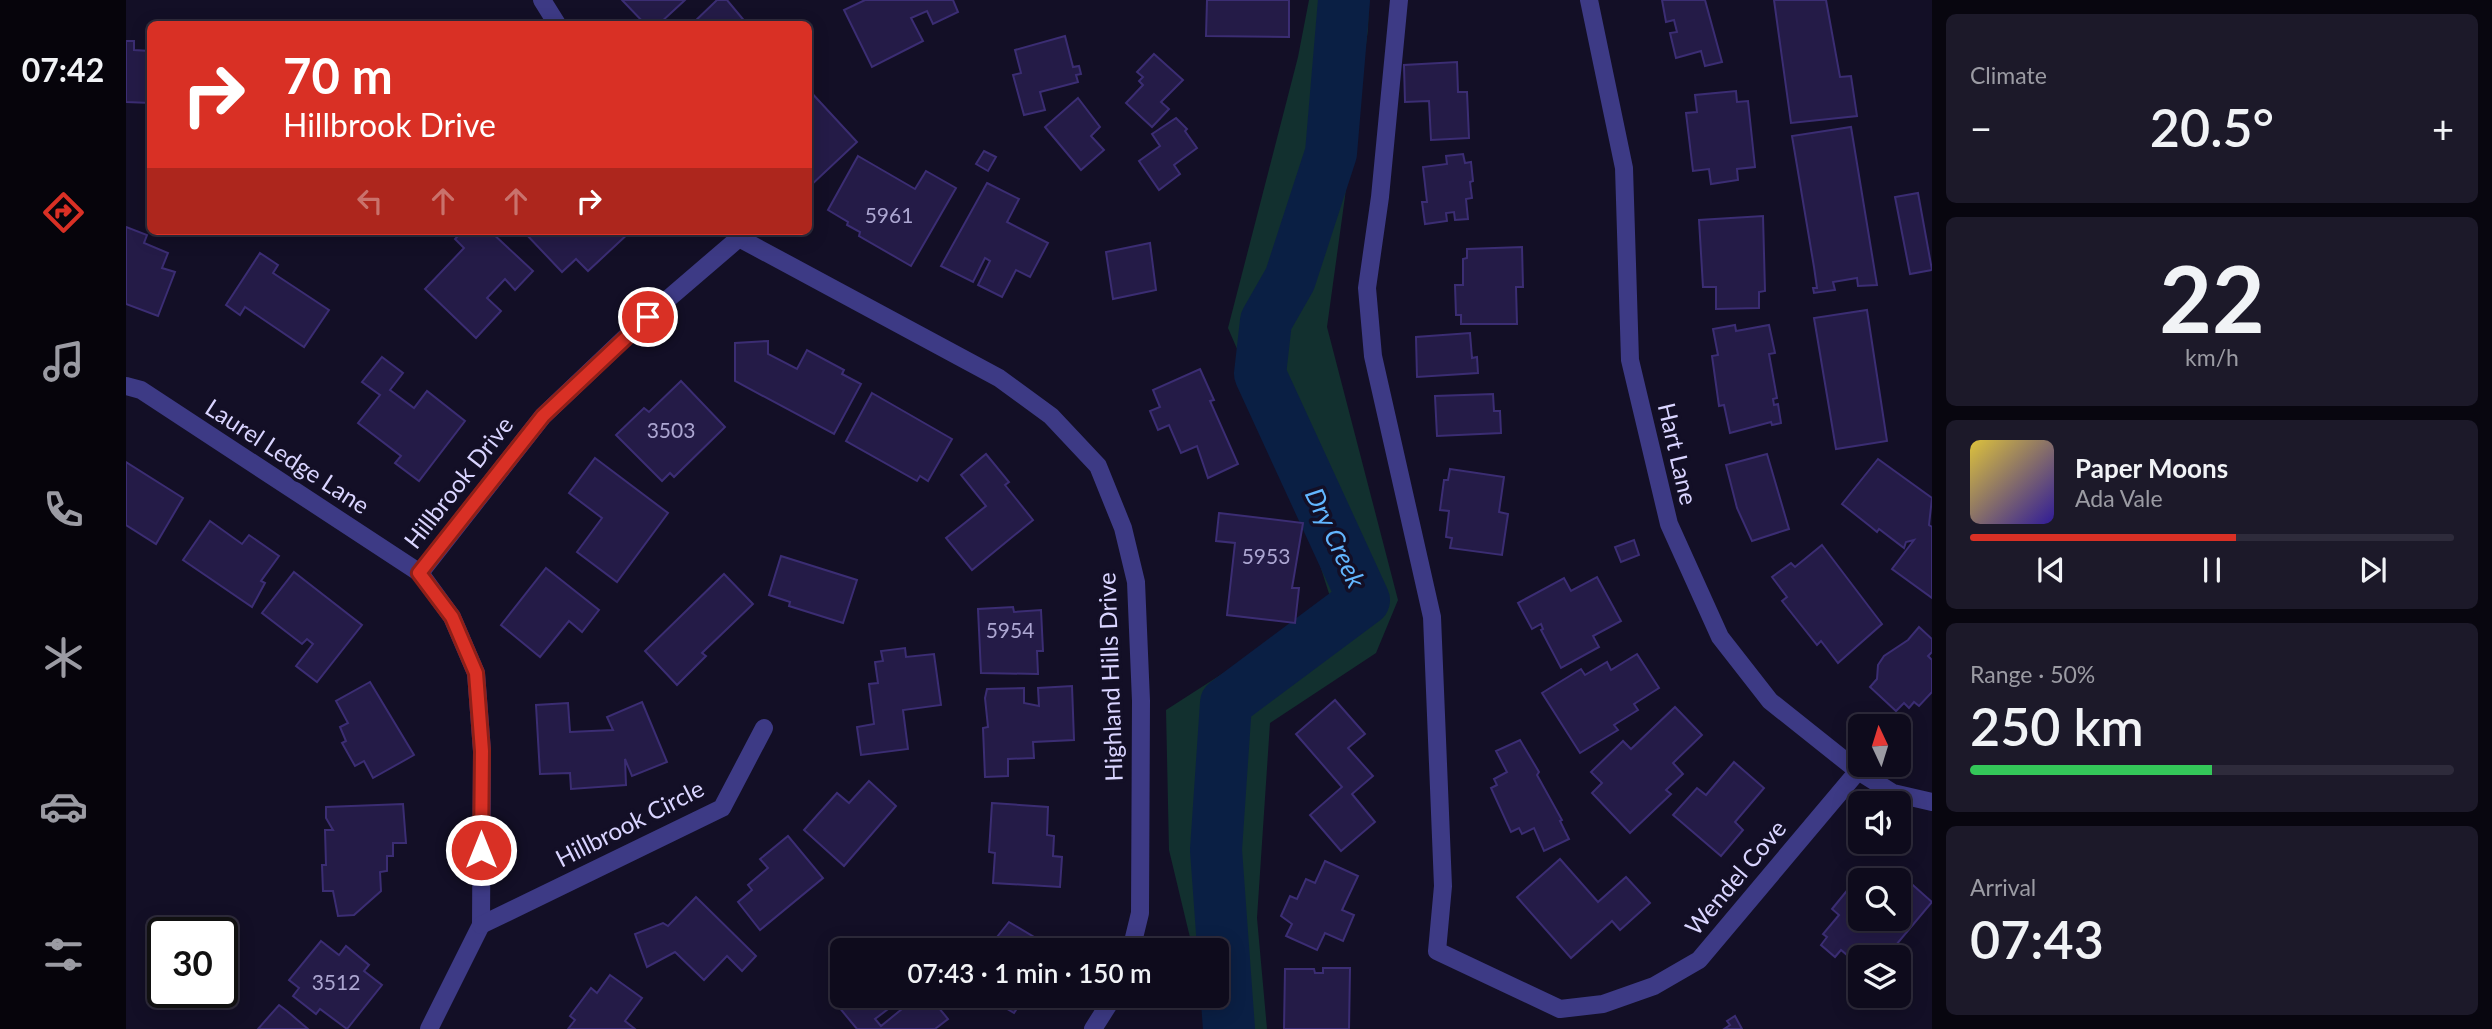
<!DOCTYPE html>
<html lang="en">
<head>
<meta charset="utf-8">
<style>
  body { margin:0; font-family:Lato,sans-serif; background:#1c1929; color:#f1f3f6; height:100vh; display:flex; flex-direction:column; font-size:26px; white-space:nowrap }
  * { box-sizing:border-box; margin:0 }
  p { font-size:23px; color:#9b9ba3 }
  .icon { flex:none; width:38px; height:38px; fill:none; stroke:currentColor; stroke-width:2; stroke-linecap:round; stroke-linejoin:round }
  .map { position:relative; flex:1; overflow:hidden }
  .details { display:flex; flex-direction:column; gap:14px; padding:14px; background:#08060f; width:560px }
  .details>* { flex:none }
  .banner { position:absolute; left:21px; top:21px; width:665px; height:214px; border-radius:10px; box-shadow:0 4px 18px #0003,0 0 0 2px #2e2b3b; background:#d93025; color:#fff; overflow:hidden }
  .needle { width:46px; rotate:356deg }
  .buttons { position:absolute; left:1722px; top:714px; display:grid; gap:14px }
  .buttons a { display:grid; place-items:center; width:63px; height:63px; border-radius:10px; background:#0e0b1c; box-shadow:0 4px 18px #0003,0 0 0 2px #2e2b3b; font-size:35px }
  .speed { position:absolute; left:21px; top:917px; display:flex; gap:14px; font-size:35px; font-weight:700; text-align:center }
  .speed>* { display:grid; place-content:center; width:91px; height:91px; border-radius:50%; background:#0e0b1c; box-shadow:0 4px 18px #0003,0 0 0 2px #2e2b3b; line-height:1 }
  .speed .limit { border:4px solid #111; border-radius:10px; background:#fff; color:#111 }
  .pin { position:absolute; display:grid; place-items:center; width:60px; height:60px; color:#fff; margin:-30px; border:4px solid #fff; border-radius:50%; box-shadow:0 2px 7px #0007 }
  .me { position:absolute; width:77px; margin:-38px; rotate:0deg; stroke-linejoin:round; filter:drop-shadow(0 0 5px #0008) }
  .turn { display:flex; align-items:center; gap:24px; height:147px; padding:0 21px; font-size:32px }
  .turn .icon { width:91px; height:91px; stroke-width:2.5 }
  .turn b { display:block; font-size:49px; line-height:60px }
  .lanes { display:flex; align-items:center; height:66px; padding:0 21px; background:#0003; justify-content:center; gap:35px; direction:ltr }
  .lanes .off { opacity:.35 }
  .big { font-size:52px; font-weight:600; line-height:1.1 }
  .details .tile { flex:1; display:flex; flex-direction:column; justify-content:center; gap:10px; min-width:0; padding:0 24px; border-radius:10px; background:#1c1929 }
  .details .dial { align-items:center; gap:0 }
  .dial b { font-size:91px; line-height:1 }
  .song { display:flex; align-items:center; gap:21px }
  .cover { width:84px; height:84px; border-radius:10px; background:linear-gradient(135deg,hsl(50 70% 55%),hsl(250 70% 35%)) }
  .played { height:7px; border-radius:4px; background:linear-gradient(90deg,#d93025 55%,#2e2b3b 55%) }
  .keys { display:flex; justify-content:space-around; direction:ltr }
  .heat { display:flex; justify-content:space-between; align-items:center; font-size:38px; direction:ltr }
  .charge { height:10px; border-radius:5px; background:linear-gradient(90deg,#34c759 50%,#2e2b3b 0) }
  .trip { position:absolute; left:704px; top:938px; width:399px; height:70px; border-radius:10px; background:#0e0b1c; box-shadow:0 4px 18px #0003,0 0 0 2px #2e2b3b; font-weight:600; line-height:70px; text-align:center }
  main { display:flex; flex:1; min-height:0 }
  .tabs { display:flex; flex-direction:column; width:126px; justify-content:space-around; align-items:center; background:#06040b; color:#9b9ba3 }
  .tabs .icon { width:49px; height:49px }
  .tabs .on { color:#d93025 }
  .tabs b { font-size:32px; color:#f1f3f6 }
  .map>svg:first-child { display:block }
</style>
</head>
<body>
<main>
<nav class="tabs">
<b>07:42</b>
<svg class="icon on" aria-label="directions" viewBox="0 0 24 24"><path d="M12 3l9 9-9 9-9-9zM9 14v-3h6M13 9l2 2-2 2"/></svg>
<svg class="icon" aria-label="music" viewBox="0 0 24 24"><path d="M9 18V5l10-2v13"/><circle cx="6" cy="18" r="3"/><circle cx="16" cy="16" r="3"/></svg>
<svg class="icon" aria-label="phone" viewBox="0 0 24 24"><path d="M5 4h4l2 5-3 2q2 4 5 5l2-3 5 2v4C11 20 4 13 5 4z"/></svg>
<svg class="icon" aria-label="climate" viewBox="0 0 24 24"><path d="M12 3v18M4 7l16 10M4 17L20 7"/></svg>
<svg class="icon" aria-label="car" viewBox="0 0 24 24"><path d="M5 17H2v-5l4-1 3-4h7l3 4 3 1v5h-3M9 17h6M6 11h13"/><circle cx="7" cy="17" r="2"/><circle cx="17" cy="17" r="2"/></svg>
<svg class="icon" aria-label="filters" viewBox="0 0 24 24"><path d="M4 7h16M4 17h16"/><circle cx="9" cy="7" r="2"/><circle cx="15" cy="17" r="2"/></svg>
</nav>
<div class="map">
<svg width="1806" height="1029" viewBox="0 0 1806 1029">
  <rect width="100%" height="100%" fill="#130f26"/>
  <path fill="#12302f" d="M 1183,0 L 1243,0 L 1242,30 L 1201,327 L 1272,600 L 1250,653 L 1144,723 L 1131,918 L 1141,1029 L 1082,1029 L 1078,996 L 1090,996 L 1090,950 L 1067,950 L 1043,850 L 1040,710 L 1206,603 L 1165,474 L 1102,328 L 1172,57 Z"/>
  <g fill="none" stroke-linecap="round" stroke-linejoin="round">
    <path stroke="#0a1f44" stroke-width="52" d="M 1103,1029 L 1090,850 L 1100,703 L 1238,600 L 1134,374 L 1140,321 L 1164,279 L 1205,153 L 1218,0"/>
  </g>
  <g fill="#241b47" stroke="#3b2d73" stroke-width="2">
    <path d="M 496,0 L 559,0 L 533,24 L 519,24 Z"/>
    <path d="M 591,0 L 601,0 L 621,24 L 566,24 Z"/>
    <path d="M 739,0 L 827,0 L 832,12 L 807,24 L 801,11 L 785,18 L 797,41 L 746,67 L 718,10 Z"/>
    <path d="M 1081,0 L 1163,0 L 1163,37 L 1080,36 Z"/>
    <path d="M 1536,0 L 1579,0 L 1596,62 L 1579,66 L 1575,51 L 1550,58 L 1544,33 L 1551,32 L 1548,20 L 1540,22 Z"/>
    <path d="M 1648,0 L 1700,0 L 1714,77 L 1725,76 L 1731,116 L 1665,123 Z"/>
    <path d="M 939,36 L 947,67 L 953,66 L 955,74 L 950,75 L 952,82 L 914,92 L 919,110 L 898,115 L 887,75 L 895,73 L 889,50 Z"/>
    <path d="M 0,41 L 8,41 L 8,50 L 24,51 L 24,103 L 0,102 Z"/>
    <path d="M 1028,54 L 1057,80 L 1035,102 L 1043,109 L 1026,127 L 1000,103 L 1017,85 L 1013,81 L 1017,77 L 1011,72 Z"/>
    <path d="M 1331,62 L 1332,92 L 1341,92 L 1343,138 L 1305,140 L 1303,101 L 1279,102 L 1278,65 Z"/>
    <path d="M 682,89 L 731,142 L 682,188 Z"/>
    <path d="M 1610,91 L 1611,102 L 1622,101 L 1629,167 L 1611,169 L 1612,180 L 1585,184 L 1583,169 L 1567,171 L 1560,113 L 1571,112 L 1569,95 Z"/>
    <path d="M 952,98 L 974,127 L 965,136 L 978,150 L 955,170 L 919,127 Z"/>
    <path d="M 1050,118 L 1061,129 L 1059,131 L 1071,148 L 1048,165 L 1054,174 L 1033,190 L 1013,161 L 1034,146 L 1026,134 Z"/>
    <path d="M 1725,127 L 1751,285 L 1732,286 L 1731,278 L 1707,282 L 1709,290 L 1688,293 L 1687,288 L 1691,288 L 1688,267 L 1666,136 Z"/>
    <path d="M 858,151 L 870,157 L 862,171 L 850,164 Z"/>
    <path d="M 1337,154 L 1339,163 L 1345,162 L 1347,181 L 1344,182 L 1346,198 L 1340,199 L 1342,219 L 1329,220 L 1328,212 L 1320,213 L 1321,221 L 1299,224 L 1296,202 L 1301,202 L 1297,167 L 1321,164 L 1320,156 Z"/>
    <path d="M 732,156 L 789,189 L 800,171 L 830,188 L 785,266 L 733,236 L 734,232 L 721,225 L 722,222 L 702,210 Z"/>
    <path d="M 861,183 L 893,199 L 881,222 L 922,243 L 904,277 L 890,270 L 876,297 L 852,285 L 864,261 L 859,258 L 847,282 L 815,266 Z"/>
    <path d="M 1792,193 L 1806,270 L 1784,274 L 1769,197 Z"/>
    <path d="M 1637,216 L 1639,291 L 1633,292 L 1633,308 L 1590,309 L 1590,287 L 1577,287 L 1573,220 Z"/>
    <path d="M 0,227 L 21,235 L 18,243 L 42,253 L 36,268 L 49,272 L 32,316 L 0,304 Z"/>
    <path d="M 337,231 L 364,231 L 407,271 L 389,290 L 379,279 L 361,298 L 375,311 L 350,338 L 299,289 L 338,248 L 329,239 Z"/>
    <path d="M 505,231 L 462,271 L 450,259 L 436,272 L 398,232 Z"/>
    <path d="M 1024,243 L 1030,290 L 987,299 L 980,252 Z"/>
    <path d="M 1396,247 L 1397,287 L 1390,287 L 1391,324 L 1335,324 L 1335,315 L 1330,315 L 1329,285 L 1337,285 L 1337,259 L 1341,258 L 1341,249 Z"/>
    <path d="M 134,253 L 152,265 L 147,273 L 203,310 L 178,347 L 119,307 L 114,315 L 100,305 Z"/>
    <path d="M 1741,310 L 1761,441 L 1710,449 L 1688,318 Z"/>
    <path d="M 1609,325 L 1610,331 L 1643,325 L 1649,353 L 1643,354 L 1651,398 L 1647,399 L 1648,405 L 1652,404 L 1655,423 L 1646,425 L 1645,422 L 1604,433 L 1598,405 L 1593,406 L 1586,356 L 1592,355 L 1587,329 Z"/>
    <path d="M 1344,333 L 1346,358 L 1351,357 L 1352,373 L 1291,377 L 1290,337 Z"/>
    <path d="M 642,341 L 642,354 L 671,369 L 681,350 L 718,370 L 716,374 L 735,384 L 708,434 L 609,381 L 609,343 Z"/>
    <path d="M 256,357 L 277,373 L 264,390 L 288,408 L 301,391 L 339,421 L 293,481 L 269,463 L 275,456 L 232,423 L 254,395 L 236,382 Z"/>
    <path d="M 1074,369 L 1088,400 L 1084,401 L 1112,464 L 1082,478 L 1071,446 L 1055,453 L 1043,425 L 1032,430 L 1024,411 L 1034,407 L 1027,390 Z"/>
    <path d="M 555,381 L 599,427 L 548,477 L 544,473 L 536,481 L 490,435 L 518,408 L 523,412 Z"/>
    <path d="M 746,393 L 826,439 L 802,481 L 794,476 L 791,481 L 720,441 Z"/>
    <path d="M 1367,394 L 1368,411 L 1374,411 L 1375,433 L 1311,436 L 1309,396 Z"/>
    <path d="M 860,454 L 883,482 L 879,485 L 907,520 L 846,570 L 820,538 L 860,506 L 835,475 Z"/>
    <path d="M 1641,454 L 1663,529 L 1626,541 L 1611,508 L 1600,465 Z"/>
    <path d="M 469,458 L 542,513 L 491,582 L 451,552 L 476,518 L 443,493 Z"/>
    <path d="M 1752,459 L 1806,498 L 1803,525 L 1806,527 L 1806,598 L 1766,569 L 1788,540 L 1780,542 L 1778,548 L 1753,529 L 1751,532 L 1745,527 L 1716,504 Z"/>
    <path d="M 0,462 L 57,498 L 30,544 L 0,525 Z"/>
    <path d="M 1324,469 L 1378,477 L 1373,512 L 1382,514 L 1376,555 L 1324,548 L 1326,538 L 1320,537 L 1323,511 L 1314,510 L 1318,480 L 1322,480 Z"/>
    <path d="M 1093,513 L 1177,523 L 1166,588 L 1173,588 L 1169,623 L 1101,615 L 1109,543 L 1090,541 Z"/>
    <path d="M 84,521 L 116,544 L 123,535 L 153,556 L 135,581 L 139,583 L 126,607 L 57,560 Z"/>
    <path d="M 1508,540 L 1513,555 L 1495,562 L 1489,547 Z"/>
    <path d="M 1696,545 L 1756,624 L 1712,663 L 1695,641 L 1691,645 L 1656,601 L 1661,597 L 1646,577 L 1665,563 L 1669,567 Z"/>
    <path d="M 655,556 L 731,580 L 717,623 L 663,606 L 664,602 L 643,595 Z"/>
    <path d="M 420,568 L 473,610 L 456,632 L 443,621 L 414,657 L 375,625 Z"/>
    <path d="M 168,572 L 236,625 L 191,682 L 170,666 L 187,644 L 181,639 L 176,644 L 136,613 Z"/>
    <path d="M 598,574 L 627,604 L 576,653 L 580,656 L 551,685 L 519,651 Z"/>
    <path d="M 1471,577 L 1495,621 L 1467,636 L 1473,647 L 1435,668 L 1415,630 L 1417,629 L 1415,624 L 1406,629 L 1392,603 L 1438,578 L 1445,591 Z"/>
    <path d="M 887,607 L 888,612 L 915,610 L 917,651 L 911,651 L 912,674 L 855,673 L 852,609 Z"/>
    <path d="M 1793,627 L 1806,639 L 1806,652 L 1802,656 L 1806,660 L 1806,692 L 1793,706 L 1788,702 L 1783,708 L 1778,703 L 1770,711 L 1744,687 L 1751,679 L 1752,665 L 1758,656 L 1782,640 Z"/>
    <path d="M 779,648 L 780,657 L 808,654 L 815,705 L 777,710 L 782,749 L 735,755 L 731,727 L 748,724 L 743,684 L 752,683 L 749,662 L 757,661 L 755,651 Z"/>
    <path d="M 1511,654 L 1533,688 L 1508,704 L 1512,710 L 1488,725 L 1492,730 L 1454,753 L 1416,693 L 1455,669 L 1459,675 L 1481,662 L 1485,670 Z"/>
    <path d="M 244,682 L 288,755 L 247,778 L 238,761 L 229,766 L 216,743 L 220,741 L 214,727 L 222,723 L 210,701 Z"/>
    <path d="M 946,686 L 948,740 L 907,742 L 908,758 L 882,759 L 882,776 L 859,777 L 857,728 L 862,727 L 859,698 L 861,689 L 898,688 L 898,703 L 913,706 L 912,688 Z"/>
    <path d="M 1209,700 L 1239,734 L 1222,748 L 1247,776 L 1226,794 L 1249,822 L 1215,851 L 1184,815 L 1216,787 L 1170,734 Z"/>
    <path d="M 516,702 L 541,762 L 506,776 L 499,759 L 500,785 L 445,789 L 444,773 L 414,774 L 410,705 L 442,703 L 444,732 L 487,730 L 481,717 Z"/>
    <path d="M 1549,707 L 1576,735 L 1547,763 L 1557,774 L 1540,790 L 1545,794 L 1504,833 L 1466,793 L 1476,783 L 1465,772 L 1497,741 L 1505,749 Z"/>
    <path d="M 1394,740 L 1413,772 L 1411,775 L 1436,820 L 1434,821 L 1443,839 L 1418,851 L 1408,828 L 1396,834 L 1393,828 L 1385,832 L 1365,788 L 1371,785 L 1368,779 L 1381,772 L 1370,751 Z"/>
    <path d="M 1608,762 L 1638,788 L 1609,822 L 1617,830 L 1595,856 L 1547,815 L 1571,788 L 1580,795 Z"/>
    <path d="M 743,781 L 770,806 L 718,866 L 678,830 L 711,793 L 723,803 Z"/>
    <path d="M 866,803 L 922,807 L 921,835 L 928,836 L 927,856 L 936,857 L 934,887 L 867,883 L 869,853 L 863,852 Z"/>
    <path d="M 277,804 L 280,843 L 267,843 L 267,856 L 261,856 L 261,871 L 254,872 L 255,891 L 228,915 L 212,916 L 207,891 L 197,891 L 196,865 L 200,865 L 199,830 L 207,830 L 200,818 L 200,807 Z"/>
    <path d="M 662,836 L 697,878 L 634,930 L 612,902 L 626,890 L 622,885 L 642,868 L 634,859 Z"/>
    <path d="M 1434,859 L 1472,902 L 1500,877 L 1524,903 L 1494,930 L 1486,921 L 1445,958 L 1391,897 Z"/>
    <path d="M 1199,861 L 1232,876 L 1216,910 L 1228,915 L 1217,941 L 1199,933 L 1191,950 L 1160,936 L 1166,924 L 1155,916 L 1164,896 L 1171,899 L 1180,879 L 1189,883 Z"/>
    <path d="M 1737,871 L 1748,880 L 1734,880 L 1734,919 L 1773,919 L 1773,888 L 1780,879 L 1806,902 L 1760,957 L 1734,957 L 1734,966 L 1715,950 L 1709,957 L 1695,945 L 1701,937 L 1697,934 L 1713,915 L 1706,909 Z"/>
    <path d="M 570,897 L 630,956 L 616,971 L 601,956 L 578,980 L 549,952 L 521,967 L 509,934 L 537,923 L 542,926 Z"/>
    <path d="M 883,922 L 923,946 L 921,950 L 867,950 L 863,947 Z"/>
    <path d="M 195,941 L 213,955 L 220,946 L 243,965 L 238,971 L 256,985 L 221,1029 L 194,1009 L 190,1014 L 167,996 L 173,988 L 163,980 Z"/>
    <path d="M 1197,968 L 1224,968 L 1223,1029 L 1158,1029 L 1159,969 L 1188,969 L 1189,973 L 1197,973 Z"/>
    <path d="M 484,975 L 516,998 L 499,1021 L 509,1029 L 442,1029 L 449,1020 L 444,1016 L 465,988 L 471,993 Z"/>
    <path d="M 725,996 L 770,996 L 774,1000 L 749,1019 L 755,1026 L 792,996 L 803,996 L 822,1019 L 809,1029 L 731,1029 L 712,1006 Z"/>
    <path d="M 859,996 L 899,996 L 888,1013 Z"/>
    <path d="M 153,1005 L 161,1011 L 182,1029 L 132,1029 Z"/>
    <path d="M 1609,1016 L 1616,1029 L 1598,1029 L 1604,1025 L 1601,1021 Z"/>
  </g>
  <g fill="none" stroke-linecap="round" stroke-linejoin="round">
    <g stroke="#3d3a85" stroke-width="18">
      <path d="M 416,0 L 431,24"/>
      <path d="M 1273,0 L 1254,197 L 1241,288 L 1247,356 L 1306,617 L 1317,886 L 1311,951 L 1434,1009 L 1477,1004 L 1528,986 L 1573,960 L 1732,771"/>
      <path d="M 1463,0 L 1498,168 L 1504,360 L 1543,524 L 1594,637 L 1644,701 L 1732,771 L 1767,793 L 1806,802"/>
      <path d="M 607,231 L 613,238 L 873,378 L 925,416 L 972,466 L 997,528 L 1010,582 L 1015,701 L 1014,913 L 1005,950"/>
      <path d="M 0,386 L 15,390 L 294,573 L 326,617 L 350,673 L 356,751 L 355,925 L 303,1029"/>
      <path d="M 294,573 L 417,416 L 521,317 L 613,238"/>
      <path d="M 355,925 L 596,808 L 638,728"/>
      <path d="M 967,1029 L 988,996"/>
    </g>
  </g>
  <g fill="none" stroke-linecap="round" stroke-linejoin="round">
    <defs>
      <path id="route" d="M 355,850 L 356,751 L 350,673 L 326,617 L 293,573 L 417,416 L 522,317"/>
    </defs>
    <use href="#route" stroke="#8d1f18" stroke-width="18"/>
    <use href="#route" stroke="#d93025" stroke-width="12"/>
  </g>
  <g text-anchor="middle" stroke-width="7" stroke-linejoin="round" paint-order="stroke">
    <g font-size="21" fill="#aca6d1">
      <text x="763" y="223">5961</text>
      <text x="545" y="438">3503</text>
      <text x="1140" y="564">5953</text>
      <text x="884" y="638">5954</text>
      <text x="210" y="990">3512</text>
    </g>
    <g font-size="24" fill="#d9d4ff" stroke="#130f26">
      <text transform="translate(1551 454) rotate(77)" y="8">Hart Lane</text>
      <text transform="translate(161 457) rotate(33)" y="8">Laurel Ledge Lane</text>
      <text transform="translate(333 483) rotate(-52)" y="8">Hillbrook Drive</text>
      <text transform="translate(985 677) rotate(-92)" y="8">Highland Hills Drive</text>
      <text transform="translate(504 824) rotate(-27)" y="8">Hillbrook Circle</text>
      <text transform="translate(1610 878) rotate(-50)" y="8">Wendel Cove</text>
    </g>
    <g font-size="26" font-style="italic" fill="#62b6ff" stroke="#130f26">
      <text transform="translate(1209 538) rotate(65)" y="9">Dry Creek</text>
    </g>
  </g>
</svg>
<div class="buttons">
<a><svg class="needle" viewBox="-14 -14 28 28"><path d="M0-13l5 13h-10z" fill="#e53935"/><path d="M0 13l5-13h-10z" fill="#9b9ba3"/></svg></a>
<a><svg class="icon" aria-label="sound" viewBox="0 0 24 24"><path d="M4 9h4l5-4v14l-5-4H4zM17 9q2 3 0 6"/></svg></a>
<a><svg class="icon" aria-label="search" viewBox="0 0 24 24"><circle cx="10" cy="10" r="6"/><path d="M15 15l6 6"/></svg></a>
<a><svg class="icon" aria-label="layers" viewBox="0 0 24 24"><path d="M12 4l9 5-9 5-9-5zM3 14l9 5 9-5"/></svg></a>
</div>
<div class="speed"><div class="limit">30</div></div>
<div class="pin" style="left:522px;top:317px;background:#d93025"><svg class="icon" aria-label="arrive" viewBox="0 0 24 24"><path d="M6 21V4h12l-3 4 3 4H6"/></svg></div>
<svg class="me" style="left:355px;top:850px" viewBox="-20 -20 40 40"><circle r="17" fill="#d93025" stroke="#fff" stroke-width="3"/><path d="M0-11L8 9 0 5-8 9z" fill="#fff"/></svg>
<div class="trip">07:43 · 1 min · 150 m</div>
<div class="banner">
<div class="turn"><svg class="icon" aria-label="right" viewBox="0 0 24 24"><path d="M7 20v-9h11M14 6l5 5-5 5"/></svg><div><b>70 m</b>Hillbrook Drive</div></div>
<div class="lanes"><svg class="icon off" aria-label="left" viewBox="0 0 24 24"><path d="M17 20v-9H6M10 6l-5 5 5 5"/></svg><svg class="icon off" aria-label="ahead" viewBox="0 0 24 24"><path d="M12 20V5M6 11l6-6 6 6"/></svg><svg class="icon off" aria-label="ahead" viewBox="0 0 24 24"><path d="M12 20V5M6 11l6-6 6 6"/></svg><svg class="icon" aria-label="right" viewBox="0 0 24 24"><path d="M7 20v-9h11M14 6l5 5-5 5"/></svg></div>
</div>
</div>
<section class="details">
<div class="tile"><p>Climate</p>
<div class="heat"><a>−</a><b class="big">20.5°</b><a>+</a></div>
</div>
<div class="tile dial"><b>22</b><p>km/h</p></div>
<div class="tile">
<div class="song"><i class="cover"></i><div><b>Paper Moons</b><p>Ada Vale</p></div></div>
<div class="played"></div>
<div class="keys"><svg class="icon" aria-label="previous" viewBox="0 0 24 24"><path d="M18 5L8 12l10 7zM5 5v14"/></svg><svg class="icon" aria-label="pause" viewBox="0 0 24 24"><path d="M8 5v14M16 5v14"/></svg><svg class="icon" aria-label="next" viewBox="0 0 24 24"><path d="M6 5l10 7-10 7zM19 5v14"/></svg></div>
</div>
<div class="tile"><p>Range · 50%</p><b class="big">250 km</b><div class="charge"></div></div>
<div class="tile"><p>Arrival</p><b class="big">07:43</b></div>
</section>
</main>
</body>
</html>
